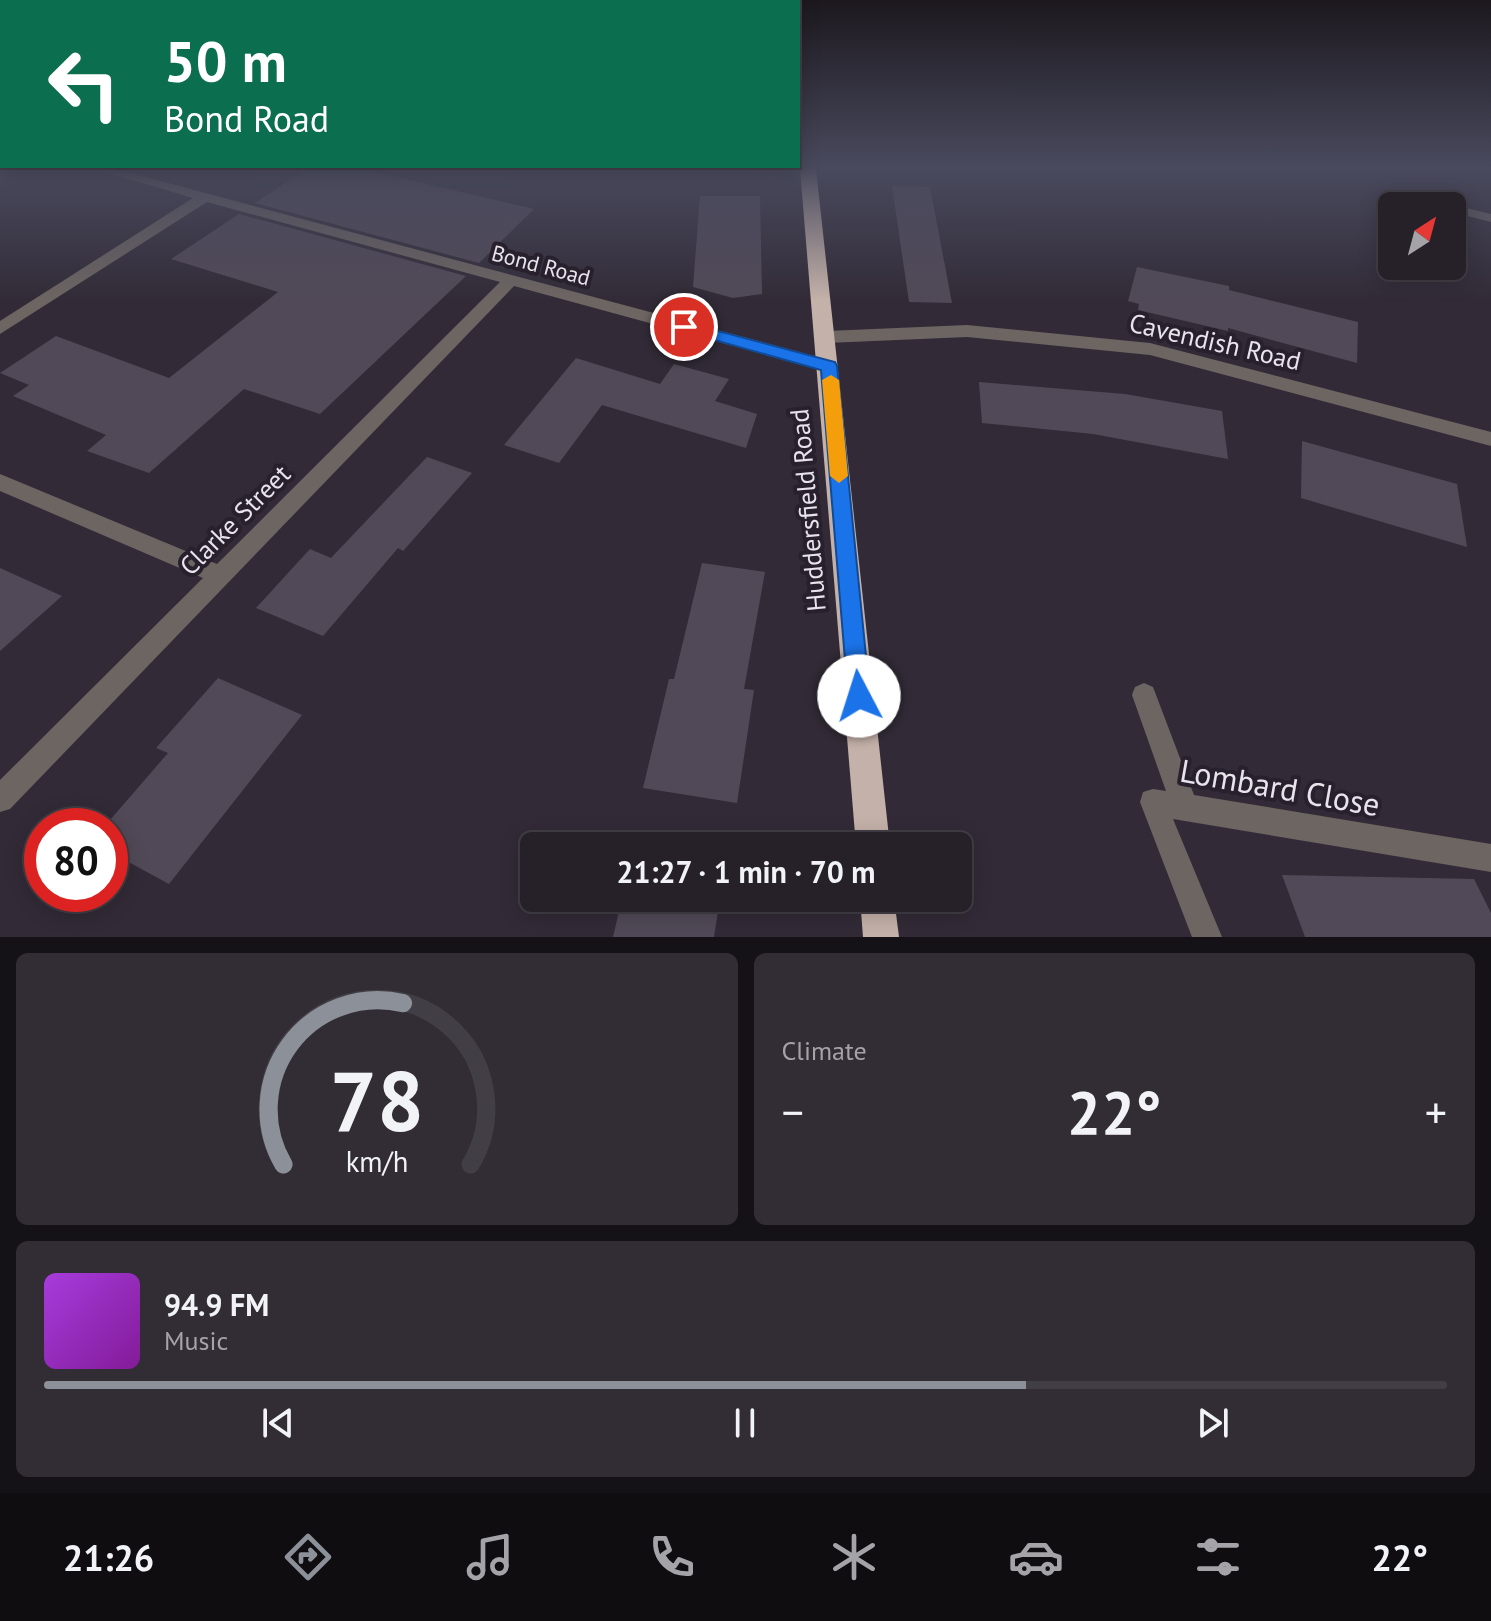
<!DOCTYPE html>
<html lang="en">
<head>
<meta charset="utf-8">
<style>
  body { margin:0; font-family:"PT Sans",sans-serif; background:#322d35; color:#f1f3f6; height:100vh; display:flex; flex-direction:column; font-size:30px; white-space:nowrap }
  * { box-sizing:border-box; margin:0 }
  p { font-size:26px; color:#a4a3a8 }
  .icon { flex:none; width:44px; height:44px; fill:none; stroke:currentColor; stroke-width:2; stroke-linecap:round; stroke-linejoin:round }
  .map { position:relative; height:937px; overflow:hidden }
  .side { display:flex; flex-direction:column; gap:16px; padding:16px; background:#151217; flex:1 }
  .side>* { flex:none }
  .guide { position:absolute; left:0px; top:0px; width:800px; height:168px; box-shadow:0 4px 20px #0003,0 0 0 2px #423e46; background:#0b6e4f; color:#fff; overflow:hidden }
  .needle { width:52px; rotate:36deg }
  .tools { position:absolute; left:1378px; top:192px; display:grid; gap:16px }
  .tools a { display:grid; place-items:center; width:88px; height:88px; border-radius:12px; background:#262029; box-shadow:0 4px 20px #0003,0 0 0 2px #423e46; font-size:40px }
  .speed { position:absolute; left:24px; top:808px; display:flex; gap:16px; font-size:40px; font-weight:700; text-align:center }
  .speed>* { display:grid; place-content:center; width:104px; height:104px; border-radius:50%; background:#262029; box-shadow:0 4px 20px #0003,0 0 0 2px #423e46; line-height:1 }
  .speed .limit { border:12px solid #d22; background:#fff; color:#111 }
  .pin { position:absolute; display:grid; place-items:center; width:68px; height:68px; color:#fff; margin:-34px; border:4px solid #fff; border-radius:50%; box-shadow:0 2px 8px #0007 }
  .me { position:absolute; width:88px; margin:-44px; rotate:355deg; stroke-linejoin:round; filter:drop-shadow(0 0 6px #0008) }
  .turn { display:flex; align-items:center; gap:28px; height:168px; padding:0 32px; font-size:36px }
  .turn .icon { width:104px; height:104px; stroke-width:2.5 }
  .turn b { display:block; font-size:56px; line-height:68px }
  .big { font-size:60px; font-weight:700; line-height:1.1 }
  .side .tile { flex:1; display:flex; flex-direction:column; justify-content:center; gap:12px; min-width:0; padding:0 28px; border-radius:12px; background:#322d35 }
  .side .dial { align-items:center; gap:0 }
  .dial svg { height:208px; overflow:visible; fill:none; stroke:#423e46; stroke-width:7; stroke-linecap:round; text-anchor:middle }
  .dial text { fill:#f1f3f6; stroke:none }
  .song { display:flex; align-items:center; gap:24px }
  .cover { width:96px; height:96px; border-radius:12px; background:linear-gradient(135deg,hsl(280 70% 55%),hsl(290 70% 35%)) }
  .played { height:8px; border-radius:4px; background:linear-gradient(90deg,#8c9099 70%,#423e46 70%) }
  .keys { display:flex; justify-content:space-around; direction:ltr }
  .heat { display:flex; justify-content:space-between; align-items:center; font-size:44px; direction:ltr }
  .side .tiles { flex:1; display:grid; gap:16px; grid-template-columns:1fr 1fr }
  .tile:last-child { grid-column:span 2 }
  .trip { position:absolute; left:520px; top:832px; width:452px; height:80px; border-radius:12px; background:#262029; box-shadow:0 4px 20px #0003,0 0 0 2px #423e46; font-weight:700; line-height:80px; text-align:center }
  .tabs { display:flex; height:128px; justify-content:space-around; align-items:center; background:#0f0d10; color:#a4a3a8 }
  .tabs .icon { width:56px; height:56px }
  .tabs .on { color:#8c9099 }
  .tabs b { font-size:36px; color:#f1f3f6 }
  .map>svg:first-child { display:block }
</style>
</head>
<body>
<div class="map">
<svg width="1491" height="937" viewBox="0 0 1491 937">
  <rect width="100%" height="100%" fill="#322b37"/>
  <g fill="#514957">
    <path d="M 306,169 L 363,169 L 534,209 L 479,263 L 255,203 Z"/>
    <path d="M 892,186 L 930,187 L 952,303 L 909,302 Z"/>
    <path d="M 700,196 L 760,196 L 762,294 L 733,298 L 693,287 Z"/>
    <path d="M 239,214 L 466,276 L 320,414 L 244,389 L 149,473 L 87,451 L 106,435 L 13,396 L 29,385 L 0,373 L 56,336 L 169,378 L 278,292 L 171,259 Z"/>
    <path d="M 1137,267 L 1229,286 L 1229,290 L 1358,322 L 1357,363 L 1228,328 L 1228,331 L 1138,310 L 1139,304 L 1128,301 Z"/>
    <path d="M 576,358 L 660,384 L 674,364 L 729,379 L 715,401 L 757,414 L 746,448 L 602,405 L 559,463 L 504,445 Z"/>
    <path d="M 979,382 L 1125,394 L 1222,411 L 1228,459 L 1093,434 L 982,423 Z"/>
    <path d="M 1302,441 L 1457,484 L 1467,547 L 1301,498 Z"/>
    <path d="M 427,457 L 472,473 L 403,551 L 398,548 L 323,636 L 256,608 L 310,549 L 331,558 Z"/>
    <path d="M 702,563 L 765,572 L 744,689 L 754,690 L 737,803 L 643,788 L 669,679 L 674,679 Z"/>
    <path d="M 0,568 L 62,596 L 0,651 Z"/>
    <path d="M 218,678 L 302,715 L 169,884 L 110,852 L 110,820 L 168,753 L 156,748 Z"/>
    <path d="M 1282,875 L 1474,879 L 1491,913 L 1491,937 L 1305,937 Z"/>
    <path d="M 622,898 L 720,898 L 714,937 L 613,937 Z"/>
  </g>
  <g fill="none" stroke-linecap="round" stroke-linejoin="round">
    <g fill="#6d6562" fill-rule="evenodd">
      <path d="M 95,169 L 116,169 L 829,360 L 838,366 L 829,372 L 514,286 L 10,809 L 0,812 L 0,780 L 203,578 L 0,491 L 0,474 L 217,564 L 500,282 L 207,202 L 0,334 L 0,321 L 193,198 Z"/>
      <path d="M 1414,195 L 1491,214 L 1491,222 L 1452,212 L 1452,206 L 1409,202 L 1409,196 Z"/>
      <path d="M 967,325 L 1150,343 L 1491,432 L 1491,446 L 1150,355 L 967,337 L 827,343 L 818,337 L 827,331 Z"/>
      <path d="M 1144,683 L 1153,687 L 1194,795 L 1491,844 L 1491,872 L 1173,819 L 1222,937 L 1192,937 L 1140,802 L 1143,792 L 1153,789 L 1166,791 L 1132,695 L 1135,687 Z"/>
    </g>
    <g fill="#c4b1a9" fill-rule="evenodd">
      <path d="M 800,169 L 816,169 L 890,846 L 856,846 Z"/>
      <path d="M 860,898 L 894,898 L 899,937 L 863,937 Z"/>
    </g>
  </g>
  <linearGradient id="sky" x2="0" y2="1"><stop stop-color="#1c181e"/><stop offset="0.56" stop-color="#494a5e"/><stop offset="1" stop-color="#494a5e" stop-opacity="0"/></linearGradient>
  <rect width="1491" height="300" fill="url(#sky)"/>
  <path fill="#1a73e8" stroke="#114b97" stroke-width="2" d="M 684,322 L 835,362 L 837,366 L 870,696 L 867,703 L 859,707 L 851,703 L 848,696 L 821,370 L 679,330 L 679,323 Z"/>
  <path fill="#f59e0b" d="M 831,375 L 839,380 L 848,476 L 839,483 L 830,476 L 822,380 Z"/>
  <g text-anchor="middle" stroke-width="8" stroke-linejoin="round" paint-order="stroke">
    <g font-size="22" fill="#e9e4ec" stroke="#28212d">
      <text transform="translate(541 265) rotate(15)" y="8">Bond Road</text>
    </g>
    <g font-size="26" fill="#e9e4ec" stroke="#28212d">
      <text transform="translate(1215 342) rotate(13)" y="9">Cavendish Road</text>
      <text transform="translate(808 510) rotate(-95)" y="9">Huddersfield Road</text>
      <text transform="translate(235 520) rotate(-45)" y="9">Clarke Street</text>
    </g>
    <g font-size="32" fill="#e9e4ec" stroke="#28212d">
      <text transform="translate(1280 788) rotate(10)" y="11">Lombard Close</text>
    </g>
  </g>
</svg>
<div class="tools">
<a><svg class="needle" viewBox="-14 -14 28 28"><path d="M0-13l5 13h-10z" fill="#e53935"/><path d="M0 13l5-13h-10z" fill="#a4a3a8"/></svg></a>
</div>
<div class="speed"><div class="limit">80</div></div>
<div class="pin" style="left:684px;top:327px;background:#d93025"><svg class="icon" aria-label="arrive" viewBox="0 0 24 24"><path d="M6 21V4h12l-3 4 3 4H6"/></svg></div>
<svg class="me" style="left:859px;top:696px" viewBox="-20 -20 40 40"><circle r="19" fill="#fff"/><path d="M0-13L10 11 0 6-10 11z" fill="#1a73e8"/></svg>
<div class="trip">21:27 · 1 min · 70 m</div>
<div class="guide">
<div class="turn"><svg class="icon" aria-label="left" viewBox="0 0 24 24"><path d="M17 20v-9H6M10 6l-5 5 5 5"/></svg><div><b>50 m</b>Bond Road</div></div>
</div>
</div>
<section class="side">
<div class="tiles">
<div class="tile dial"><svg viewBox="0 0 100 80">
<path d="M14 69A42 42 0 1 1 86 69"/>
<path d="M14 69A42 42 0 0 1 60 7" stroke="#8c9099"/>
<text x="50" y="56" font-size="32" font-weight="700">78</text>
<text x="50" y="72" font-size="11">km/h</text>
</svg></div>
<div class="tile"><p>Climate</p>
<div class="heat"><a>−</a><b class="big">22°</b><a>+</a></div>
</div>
<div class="tile">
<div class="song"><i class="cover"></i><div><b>94.9 FM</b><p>Music</p></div></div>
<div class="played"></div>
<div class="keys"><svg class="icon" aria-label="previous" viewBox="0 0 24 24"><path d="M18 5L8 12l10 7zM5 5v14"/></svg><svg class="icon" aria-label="pause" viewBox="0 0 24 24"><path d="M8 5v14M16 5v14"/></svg><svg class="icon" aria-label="next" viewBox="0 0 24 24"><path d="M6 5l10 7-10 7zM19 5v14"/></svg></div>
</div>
</div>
</section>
<nav class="tabs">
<b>21:26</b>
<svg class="icon on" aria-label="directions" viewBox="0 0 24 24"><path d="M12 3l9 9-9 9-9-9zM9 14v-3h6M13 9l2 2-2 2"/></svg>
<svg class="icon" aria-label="music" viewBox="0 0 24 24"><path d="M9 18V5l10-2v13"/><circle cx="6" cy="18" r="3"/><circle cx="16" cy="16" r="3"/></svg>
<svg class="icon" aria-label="phone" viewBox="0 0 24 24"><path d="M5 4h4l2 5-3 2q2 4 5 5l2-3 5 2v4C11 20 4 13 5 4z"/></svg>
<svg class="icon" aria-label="climate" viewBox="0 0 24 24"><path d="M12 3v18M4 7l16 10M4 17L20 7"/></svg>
<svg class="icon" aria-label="car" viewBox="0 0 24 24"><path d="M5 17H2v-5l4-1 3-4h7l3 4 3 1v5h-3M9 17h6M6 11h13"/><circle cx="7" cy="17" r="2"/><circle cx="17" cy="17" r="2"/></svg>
<svg class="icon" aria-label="filters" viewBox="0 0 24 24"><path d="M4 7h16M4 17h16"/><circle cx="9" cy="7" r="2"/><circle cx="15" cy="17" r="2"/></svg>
<b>22°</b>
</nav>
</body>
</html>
